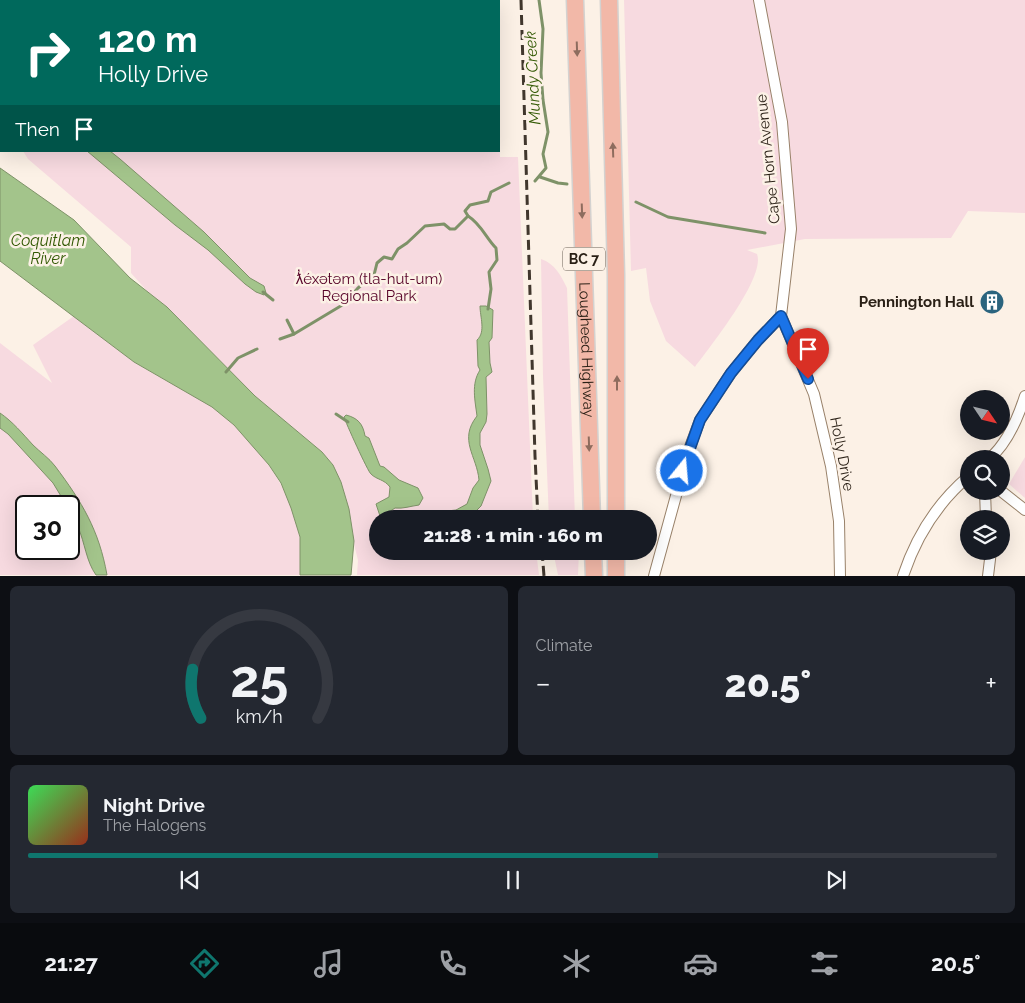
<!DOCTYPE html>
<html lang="en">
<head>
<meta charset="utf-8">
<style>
  body { margin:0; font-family:Raleway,sans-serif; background:#242831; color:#f1f3f6; height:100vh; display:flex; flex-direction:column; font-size:19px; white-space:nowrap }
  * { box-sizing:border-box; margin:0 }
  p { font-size:16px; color:#9ea1a6 }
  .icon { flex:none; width:28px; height:28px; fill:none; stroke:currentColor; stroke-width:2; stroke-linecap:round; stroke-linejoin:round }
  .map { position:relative; height:576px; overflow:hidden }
  .sheet { display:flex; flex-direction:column; gap:10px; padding:10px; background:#0d0f14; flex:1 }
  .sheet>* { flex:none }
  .top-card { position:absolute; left:0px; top:0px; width:500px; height:152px; box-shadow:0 5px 20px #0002; background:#00695c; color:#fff; overflow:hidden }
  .needle { width:32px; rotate:125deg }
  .controls { position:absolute; left:960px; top:390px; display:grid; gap:10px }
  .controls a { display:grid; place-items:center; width:50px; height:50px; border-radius:50%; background:#171b24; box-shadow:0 5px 20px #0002; font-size:25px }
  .speed { position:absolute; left:15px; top:495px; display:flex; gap:10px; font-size:25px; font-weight:700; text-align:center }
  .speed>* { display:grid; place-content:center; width:65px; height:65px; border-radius:50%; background:#171b24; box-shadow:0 5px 20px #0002; line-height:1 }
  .speed .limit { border:2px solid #111; border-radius:8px; background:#fff; color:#111 }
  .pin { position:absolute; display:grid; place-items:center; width:42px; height:42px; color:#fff; margin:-51px -21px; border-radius:50% 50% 50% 0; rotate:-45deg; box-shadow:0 0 5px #0007 }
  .pin .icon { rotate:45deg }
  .me { position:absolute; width:55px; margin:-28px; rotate:17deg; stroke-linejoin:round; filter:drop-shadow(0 0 4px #0008) }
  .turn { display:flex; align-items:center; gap:18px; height:105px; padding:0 15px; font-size:22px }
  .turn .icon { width:65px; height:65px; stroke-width:2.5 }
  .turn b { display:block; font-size:35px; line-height:42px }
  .then { display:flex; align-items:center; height:48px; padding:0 15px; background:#0003; gap:10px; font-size:19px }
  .big { font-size:38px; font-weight:800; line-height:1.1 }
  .sheet .tile { flex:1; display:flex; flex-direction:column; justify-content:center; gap:8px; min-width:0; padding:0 18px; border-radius:8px; background:#242831 }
  .sheet .dial { align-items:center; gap:0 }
  .dial svg { height:130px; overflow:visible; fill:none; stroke:#363941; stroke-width:7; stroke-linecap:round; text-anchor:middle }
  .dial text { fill:#f1f3f6; stroke:none }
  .song { display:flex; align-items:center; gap:15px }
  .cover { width:60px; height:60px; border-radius:8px; background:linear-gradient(135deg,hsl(130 70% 55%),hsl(10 70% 35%)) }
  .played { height:5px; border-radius:2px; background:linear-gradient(90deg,#0f766e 65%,#363941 65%) }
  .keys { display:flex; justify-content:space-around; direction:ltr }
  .heat { display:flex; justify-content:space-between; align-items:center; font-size:28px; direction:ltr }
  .sheet .tiles { flex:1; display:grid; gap:10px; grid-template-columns:1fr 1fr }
  .tile:last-child { grid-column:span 2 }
  .trip { position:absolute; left:369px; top:510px; width:288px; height:50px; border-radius:25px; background:#171b24; box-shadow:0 5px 20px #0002; font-weight:800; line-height:50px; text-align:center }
  .tabs { display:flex; height:80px; justify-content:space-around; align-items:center; background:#090b0e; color:#9ea1a6 }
  .tabs .icon { width:35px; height:35px }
  .tabs .selected { color:#0f766e }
  .tabs b { font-size:22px; color:#f1f3f6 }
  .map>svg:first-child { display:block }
</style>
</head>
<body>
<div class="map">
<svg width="1025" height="576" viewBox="0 0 1025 576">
  <rect width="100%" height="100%" fill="#fcf1e6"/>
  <g fill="#f7dae0" fill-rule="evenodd">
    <path d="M 0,0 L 495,0 L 495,1 L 1,1 L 1,119 Z"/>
    <path d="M 624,0 L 1025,0 L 1025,213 L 968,211 L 951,238 L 805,239 L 747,250 L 757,254 C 766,277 710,347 695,367 L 666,341 L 650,301 L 646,268 L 631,271 Z"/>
    <path d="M 499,109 L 500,157 L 518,157 L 533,519 L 378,519 L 378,551 L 536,551 L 539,575 L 357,575 L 358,560 L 348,521 L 341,483 L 333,465 L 322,452 L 255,396 L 167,307 L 148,292 L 131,273 L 131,247 L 28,159 L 23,151 L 499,151 Z"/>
    <path d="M 541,259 C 555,264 560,274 567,288 L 575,519 L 549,519 L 543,376 Z"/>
    <path d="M 74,316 C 94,331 114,348 134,362 C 159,379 189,390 213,408 C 252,437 293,488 300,538 C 302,550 301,564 300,575 L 0,575 L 0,343 L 52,383 L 33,345 ZM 26,506 L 69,506 L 69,549 L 26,549 Z"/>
    <path d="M 1025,457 L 1025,498 L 1009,484 Z"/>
    <path d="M 553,551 L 579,551 L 578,575 L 558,575 Z"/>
  </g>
  <g fill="#a3c48b" stroke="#7e9268">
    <path d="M 87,151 L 110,151 L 120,159 L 204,232 L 250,278 L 264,286 L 266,293 L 264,295 L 256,292 L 245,284 L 208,250 L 175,225 Z"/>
    <path d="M 0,168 L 74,220 L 130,278 L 167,307 L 255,396 L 322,452 L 333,465 L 341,482 L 349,509 L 354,541 L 351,575 L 300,575 L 300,537 L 291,508 L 281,483 L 269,465 L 234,425 L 212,407 L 134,362 L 0,261 Z"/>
    <path d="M 480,306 L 486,306 L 493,310 L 492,338 L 489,342 L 490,363 L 492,372 L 486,377 L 487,414 L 486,422 L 480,433 L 480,445 L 488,469 L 491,481 L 481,506 L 468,519 L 404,519 C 410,515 416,514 423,518 L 426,517 L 429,513 L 456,510 L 467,504 L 473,488 L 479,480 C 477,456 458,440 477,416 C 475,400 471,384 480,370 L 478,366 L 477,340 C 486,332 480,317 480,306 Z"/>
    <path d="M 0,413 C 13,422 22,433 33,445 C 40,452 49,458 55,466 C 82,502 99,530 107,575 L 96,575 C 86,561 85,543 78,527 C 76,520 69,514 69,506 L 67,506 L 53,483 L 8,434 L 0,428 Z"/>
    <path d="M 346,415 C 358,418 363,424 365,436 L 369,438 L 380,466 L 384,467 L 399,480 L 418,488 L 423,498 L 419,505 C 411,506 403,509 395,508 L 389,512 L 390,519 L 381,519 L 376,504 L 389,497 L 390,487 C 384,479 377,480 371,474 C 368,472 345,421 344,417 Z"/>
  </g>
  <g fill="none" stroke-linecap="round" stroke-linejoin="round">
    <g stroke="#7e9268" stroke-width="3">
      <path d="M 540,177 L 558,183 L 567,184"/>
      <path d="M 535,181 L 546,168 L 543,154 L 548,132 L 543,100 L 541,73 L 543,29 L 539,0"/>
      <path d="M 636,202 L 668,217 L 765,233"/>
      <path d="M 468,216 C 481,224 486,238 496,248 L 497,260 L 489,272 L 491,289 L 488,309"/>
      <path d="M 263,292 L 273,300"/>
      <path d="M 287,320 L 294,334"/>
      <path d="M 280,339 L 294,334 L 344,304 L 358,288 L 374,275 L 377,263 L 384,257 L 392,259 L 398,249 L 407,243 L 425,226 L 444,224 L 450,229 L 455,229 L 468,216 L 465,211 L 470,205 L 488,201 L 491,192 L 509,183"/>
      <path d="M 226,372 L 238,358 L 257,349"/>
      <path d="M 336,414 L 348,422"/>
    </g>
    <defs>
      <g id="minor">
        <path d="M 759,0 L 782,122 L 791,229 L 781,316 L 814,394 L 831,466 L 839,521 L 840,576"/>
        <path d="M 989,459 C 1007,444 1018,418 1025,396"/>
        <path d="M 985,491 L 986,519"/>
        <path d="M 1001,491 L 1025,510"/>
        <path d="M 654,576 L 688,452 L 700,420 L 731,373 L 758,340 L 781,316"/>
        <path d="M 903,576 C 916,537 938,502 969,476"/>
        <path d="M 988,576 L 991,551"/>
      </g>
      <g id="primary">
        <path id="s1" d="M 575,0 L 592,519"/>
        <path d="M 609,0 L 616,275 L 616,519"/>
        <path d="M 593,551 L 594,576"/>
        <path d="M 616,576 L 616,551"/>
      </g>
    </defs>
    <use href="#minor" stroke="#988169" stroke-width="12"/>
    <use href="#primary" stroke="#d4d2d0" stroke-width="19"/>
    <use href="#minor" stroke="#fff" stroke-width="10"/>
    <use href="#primary" stroke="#f2b8a8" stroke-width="16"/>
    <g stroke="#41372d" stroke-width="3" stroke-dasharray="10 5" stroke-linecap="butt">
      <path d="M 521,0 L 535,456 L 538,519"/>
      <path d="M 542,551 L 544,576"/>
    </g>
  </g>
  <defs><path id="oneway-solid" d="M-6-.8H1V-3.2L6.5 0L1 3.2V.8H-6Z" transform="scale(1.25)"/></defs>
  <g fill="#8e6c5e">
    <use href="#oneway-solid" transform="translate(577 49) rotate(88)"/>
    <use href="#oneway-solid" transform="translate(613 150) rotate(-92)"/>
    <use href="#oneway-solid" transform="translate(582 211) rotate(88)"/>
    <use href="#oneway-solid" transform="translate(617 383) rotate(-90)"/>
    <use href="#oneway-solid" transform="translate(589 444) rotate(88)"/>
  </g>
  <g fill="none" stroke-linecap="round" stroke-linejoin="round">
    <defs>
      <path id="route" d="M 682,471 L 700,420 L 731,373 L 758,340 L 781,316 L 808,379"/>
    </defs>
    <use href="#route" stroke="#114b97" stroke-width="12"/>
    <use href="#route" stroke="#1a73e8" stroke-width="9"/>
  </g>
  <defs>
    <symbol id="building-disc" viewBox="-11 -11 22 22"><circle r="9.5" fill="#2b647e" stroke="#fcf1e6"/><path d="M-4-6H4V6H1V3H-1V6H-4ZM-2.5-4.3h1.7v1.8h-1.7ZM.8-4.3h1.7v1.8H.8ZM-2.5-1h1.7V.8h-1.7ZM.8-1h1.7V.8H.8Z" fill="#fff"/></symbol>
  </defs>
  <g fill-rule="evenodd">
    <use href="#building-disc" x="978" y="288" width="28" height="28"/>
  </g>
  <g text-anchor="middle" stroke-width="5" stroke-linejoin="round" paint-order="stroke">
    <rect fill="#fcf1e6" stroke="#685e54" stroke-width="1" x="563" y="247.5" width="42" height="23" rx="4"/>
    <g font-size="14" font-weight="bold" fill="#291f15">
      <text x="584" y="264">BC 7</text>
    </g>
    <g font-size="15" fill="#291f15" stroke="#fcf1e6">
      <text transform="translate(768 159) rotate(-96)" y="5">Cape Horn Avenue</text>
      <text dy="5" stroke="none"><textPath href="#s1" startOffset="350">Lougheed Highway</textPath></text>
      <text transform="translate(842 454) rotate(79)" y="5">Holly Drive</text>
    </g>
    <g font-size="15" fill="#570328" stroke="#fcf1e6">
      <text x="369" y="284">ƛ̓éxətəm (tla-hut-um)<tspan x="369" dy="17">Regional Park</tspan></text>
    </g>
    <g font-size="15" font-weight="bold" fill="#291f15" stroke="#fcf1e6" text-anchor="end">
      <text x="974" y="307">Pennington Hall</text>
    </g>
    <g font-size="16" font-style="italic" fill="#325903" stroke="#fcf1e6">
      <text transform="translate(532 78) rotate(-93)" y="6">Mundy Creek</text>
      <text x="48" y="246">Coquitlam<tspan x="48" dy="18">River</tspan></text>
    </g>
  </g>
</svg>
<div class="controls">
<a><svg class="needle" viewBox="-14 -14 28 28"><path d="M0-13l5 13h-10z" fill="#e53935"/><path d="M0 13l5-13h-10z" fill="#9ea1a6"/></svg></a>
<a><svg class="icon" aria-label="search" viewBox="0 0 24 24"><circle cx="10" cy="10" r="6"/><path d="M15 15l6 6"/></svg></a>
<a><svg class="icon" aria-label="layers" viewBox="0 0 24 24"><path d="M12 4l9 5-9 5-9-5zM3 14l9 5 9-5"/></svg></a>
</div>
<div class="speed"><div class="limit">30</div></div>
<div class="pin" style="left:808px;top:379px;background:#d93025"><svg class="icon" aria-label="arrive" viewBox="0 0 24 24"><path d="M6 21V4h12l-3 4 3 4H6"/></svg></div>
<svg class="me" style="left:682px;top:471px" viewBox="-20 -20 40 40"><circle r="17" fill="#1a73e8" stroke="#fff" stroke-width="3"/><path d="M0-11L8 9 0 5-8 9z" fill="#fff"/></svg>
<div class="trip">21:28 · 1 min · 160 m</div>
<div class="top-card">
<div class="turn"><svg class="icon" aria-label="right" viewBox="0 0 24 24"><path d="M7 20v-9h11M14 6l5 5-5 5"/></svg><div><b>120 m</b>Holly Drive</div></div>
<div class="then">Then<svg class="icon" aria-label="arrive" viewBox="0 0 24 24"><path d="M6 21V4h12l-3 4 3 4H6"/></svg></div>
</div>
</div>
<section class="sheet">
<div class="tiles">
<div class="tile dial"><svg viewBox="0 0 100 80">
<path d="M14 69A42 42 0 1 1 86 69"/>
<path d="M14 69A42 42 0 0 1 9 39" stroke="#0f766e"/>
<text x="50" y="56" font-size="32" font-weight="700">25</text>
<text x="50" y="72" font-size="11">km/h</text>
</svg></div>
<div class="tile"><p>Climate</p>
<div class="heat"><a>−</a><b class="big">20.5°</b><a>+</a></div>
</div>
<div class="tile">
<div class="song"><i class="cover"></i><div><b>Night Drive</b><p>The Halogens</p></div></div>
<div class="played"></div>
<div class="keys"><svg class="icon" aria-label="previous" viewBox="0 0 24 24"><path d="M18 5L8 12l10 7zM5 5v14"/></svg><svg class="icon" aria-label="pause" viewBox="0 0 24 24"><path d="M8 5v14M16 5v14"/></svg><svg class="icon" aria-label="next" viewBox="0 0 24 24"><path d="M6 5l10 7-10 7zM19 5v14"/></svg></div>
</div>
</div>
</section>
<nav class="tabs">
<b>21:27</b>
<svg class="icon selected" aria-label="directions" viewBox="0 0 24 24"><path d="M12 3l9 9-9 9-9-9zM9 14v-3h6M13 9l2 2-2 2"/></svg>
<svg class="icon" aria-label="music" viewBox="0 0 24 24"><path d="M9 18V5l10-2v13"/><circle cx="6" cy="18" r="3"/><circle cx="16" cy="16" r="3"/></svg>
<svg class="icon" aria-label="phone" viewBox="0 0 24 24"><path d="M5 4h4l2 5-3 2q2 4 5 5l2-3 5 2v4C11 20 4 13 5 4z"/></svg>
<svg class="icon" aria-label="climate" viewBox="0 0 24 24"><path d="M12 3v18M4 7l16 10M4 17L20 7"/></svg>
<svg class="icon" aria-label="car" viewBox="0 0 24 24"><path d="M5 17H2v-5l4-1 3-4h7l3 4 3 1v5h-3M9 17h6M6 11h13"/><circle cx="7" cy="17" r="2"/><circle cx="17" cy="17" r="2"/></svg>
<svg class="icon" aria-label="filters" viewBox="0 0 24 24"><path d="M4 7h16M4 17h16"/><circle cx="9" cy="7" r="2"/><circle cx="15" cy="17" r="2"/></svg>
<b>20.5°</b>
</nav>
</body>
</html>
